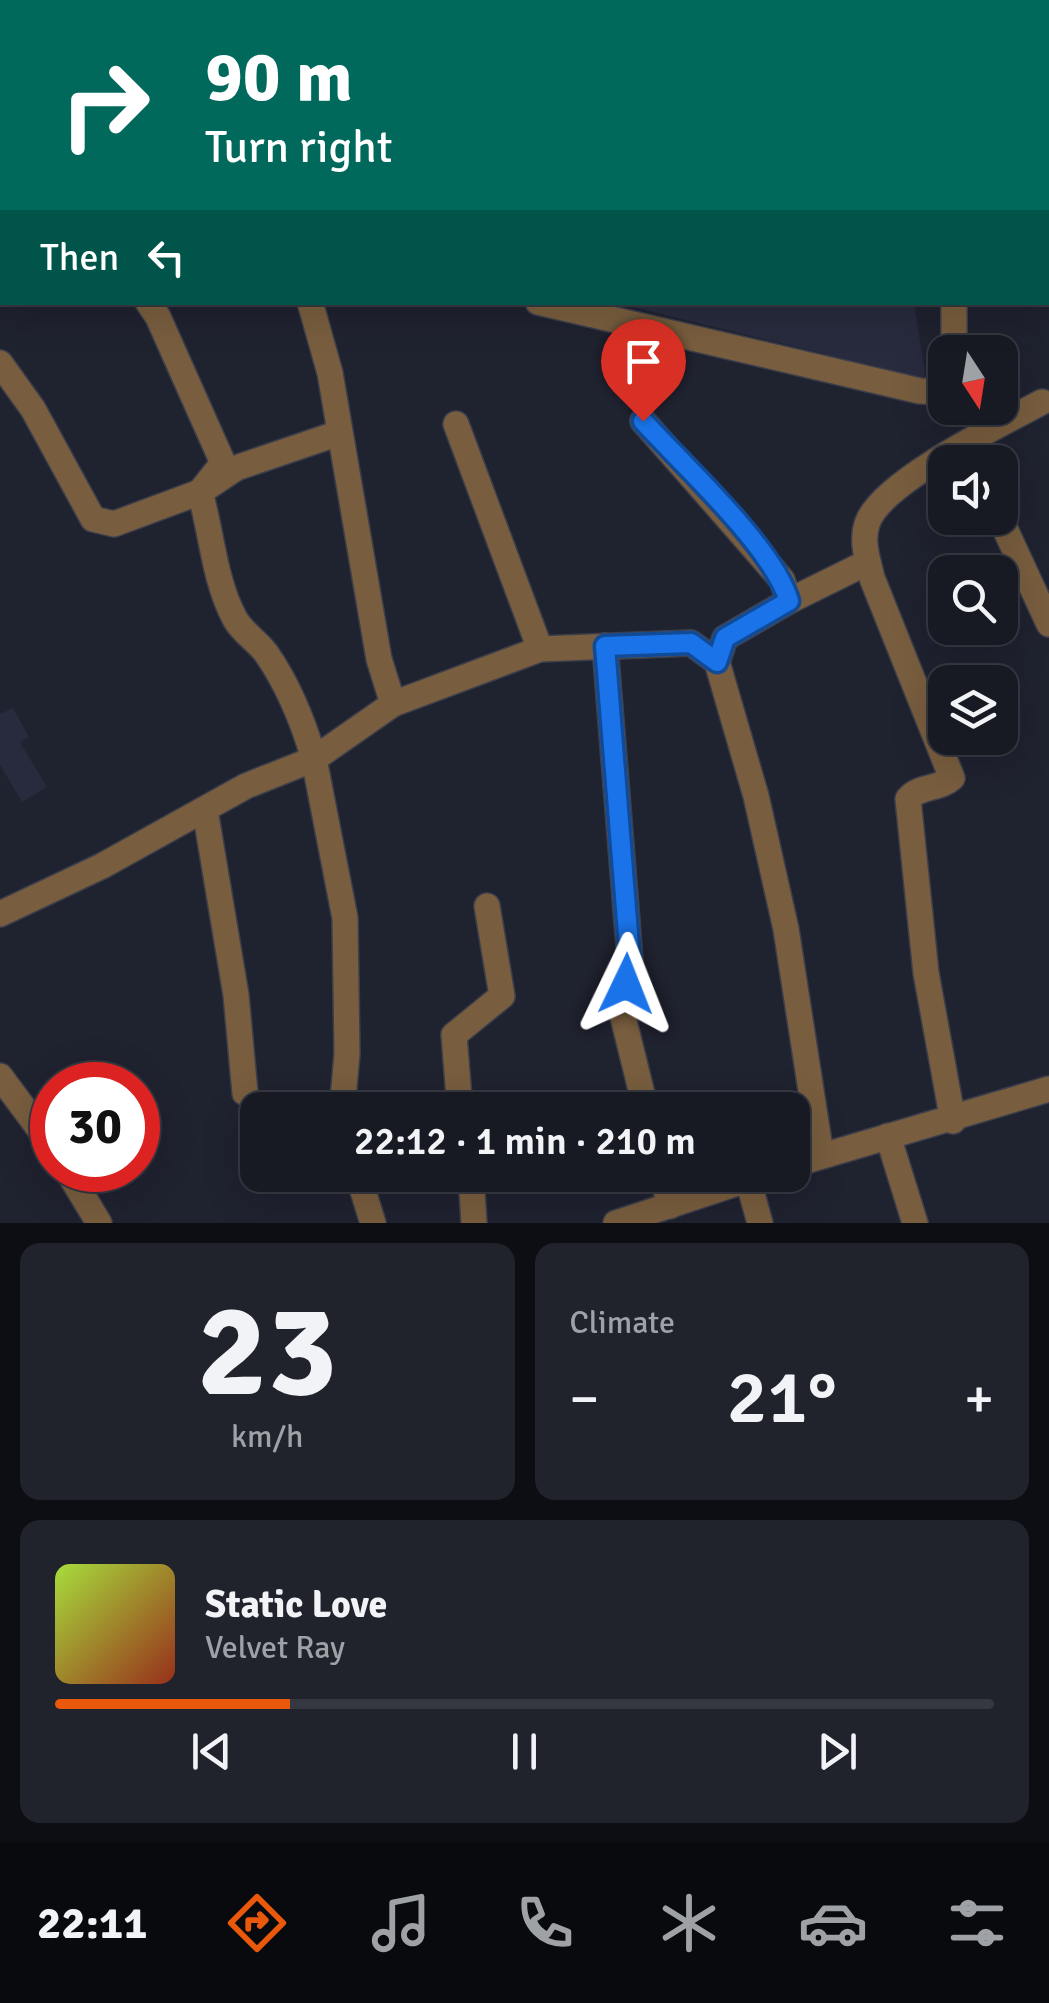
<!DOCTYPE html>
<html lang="en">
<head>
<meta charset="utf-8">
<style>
  body { margin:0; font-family:Signika,sans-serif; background:#20232b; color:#f1f3f6; height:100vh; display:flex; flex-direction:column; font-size:38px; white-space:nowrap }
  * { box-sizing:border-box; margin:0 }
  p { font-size:32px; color:#9ea1a6 }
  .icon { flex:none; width:55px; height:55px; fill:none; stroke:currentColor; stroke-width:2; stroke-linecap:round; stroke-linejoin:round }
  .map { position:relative; height:1223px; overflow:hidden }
  .sheet { display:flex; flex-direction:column; gap:20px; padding:20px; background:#0d0e13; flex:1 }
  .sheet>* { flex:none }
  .guide { position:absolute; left:0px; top:0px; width:1050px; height:305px; box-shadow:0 10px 40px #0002,0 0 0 2px #363841; background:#00695c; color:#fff; overflow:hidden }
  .needle { width:65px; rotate:168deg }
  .tools { position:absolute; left:928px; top:335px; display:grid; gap:20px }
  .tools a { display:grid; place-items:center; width:90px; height:90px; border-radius:20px; background:#171a23; box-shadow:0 10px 40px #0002,0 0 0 2px #363841; font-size:50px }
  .speed { position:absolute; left:30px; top:1062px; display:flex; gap:20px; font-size:50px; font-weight:700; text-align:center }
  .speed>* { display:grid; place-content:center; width:130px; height:130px; border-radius:50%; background:#171a23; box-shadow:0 10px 40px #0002,0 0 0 2px #363841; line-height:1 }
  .speed .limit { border:15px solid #d22; background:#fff; color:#111 }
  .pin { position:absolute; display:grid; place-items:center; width:85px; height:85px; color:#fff; margin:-102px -42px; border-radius:50% 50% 50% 0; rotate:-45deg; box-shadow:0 0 10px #0007 }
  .pin .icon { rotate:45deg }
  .me { position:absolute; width:110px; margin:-55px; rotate:2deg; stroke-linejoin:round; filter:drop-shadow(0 0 8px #0008) }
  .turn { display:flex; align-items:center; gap:35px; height:210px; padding:0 40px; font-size:45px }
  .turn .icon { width:130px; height:130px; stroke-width:2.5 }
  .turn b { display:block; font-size:70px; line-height:85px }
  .then { display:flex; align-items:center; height:95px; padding:0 40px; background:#0003; gap:20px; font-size:38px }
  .big { font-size:75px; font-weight:600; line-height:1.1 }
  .sheet .card { flex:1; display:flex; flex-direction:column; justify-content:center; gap:15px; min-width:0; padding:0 35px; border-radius:20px; background:#20232b }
  .sheet .dial { align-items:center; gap:0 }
  .dial b { font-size:130px; line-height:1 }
  .song { display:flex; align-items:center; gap:30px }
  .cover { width:120px; height:120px; border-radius:15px; background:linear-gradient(135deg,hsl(80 70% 55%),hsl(10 70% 35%)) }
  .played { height:10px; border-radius:5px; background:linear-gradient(90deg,#ea580c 25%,#363841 25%) }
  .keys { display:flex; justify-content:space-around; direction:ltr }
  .heat { display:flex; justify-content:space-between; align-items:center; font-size:55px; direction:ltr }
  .sheet .tiles { flex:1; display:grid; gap:20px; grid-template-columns:1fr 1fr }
  .card:last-child { grid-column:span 2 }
  .trip { position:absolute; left:240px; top:1092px; width:570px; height:100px; border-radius:20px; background:#171a23; box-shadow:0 10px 40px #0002,0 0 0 2px #363841; font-weight:600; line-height:100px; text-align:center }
  .dock { display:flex; height:160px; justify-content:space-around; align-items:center; background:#090a0e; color:#9ea1a6 }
  .dock .icon { width:70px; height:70px }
  .dock .current { color:#ea580c }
  .dock b { font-size:45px; color:#f1f3f6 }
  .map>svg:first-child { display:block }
</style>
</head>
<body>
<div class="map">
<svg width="1049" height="1223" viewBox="0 0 1049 1223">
  <rect width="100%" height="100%" fill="#1f222f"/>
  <g fill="#272b3d">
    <path d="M 0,0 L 1049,0 L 1049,270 L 1048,2 L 2,2 L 2,23 Z"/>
    <path d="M 616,303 L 914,303 L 926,379 Z"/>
    <path d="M 13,708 L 29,737 L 20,742 L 47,787 L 22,802 L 0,765 L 0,714 Z"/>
  </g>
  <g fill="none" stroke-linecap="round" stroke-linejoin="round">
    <defs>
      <g id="minor">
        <path d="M 187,0 L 197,2"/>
        <path d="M 0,42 L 2,43"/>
        <path d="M 1048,184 L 1049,184"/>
        <path d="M 1048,292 L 1049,293"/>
        <path d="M 148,302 L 158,317 L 223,463 L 200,492 L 236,468 L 339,433"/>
        <path d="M 310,302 L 330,373 L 379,659 L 393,704 L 540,649 L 691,643 L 717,662 L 756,796 L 786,929 L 821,1155"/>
        <path d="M 538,302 L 920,391 L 945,392"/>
        <path d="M 954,302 L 954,352"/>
        <path d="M 0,363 L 33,409 L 93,519 L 114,524 L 200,492 C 212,534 214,580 235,619 C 242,632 257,641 266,653 C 289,686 303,721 314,759 L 393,704"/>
        <path d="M 643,421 L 782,580 L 789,601 L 725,638 L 717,662"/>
        <path d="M 456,424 L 540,649"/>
        <path d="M 1000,518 L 1049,624"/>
        <path d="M 789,601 L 868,562"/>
        <path d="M 605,646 L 630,959 L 621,1009 L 646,1110"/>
        <path d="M 205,810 L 236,995 L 245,1093"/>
        <path d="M 0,914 L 102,866 L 246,786 L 314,759 L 345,918 L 347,1054 L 342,1110"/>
        <path d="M 0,1076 L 52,1146"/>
        <path d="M 460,1110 L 454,1035 L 502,996 L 487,906"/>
        <path d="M 953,1121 L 926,973 L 908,799 C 919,785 939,790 952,778 L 872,578 C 868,560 861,542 867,524 C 879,483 1003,423 1042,402"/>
        <path d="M 888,1136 L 915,1223"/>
        <path d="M 792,1165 L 1049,1089"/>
        <path d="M 67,1170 L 99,1223"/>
        <path d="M 358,1175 L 373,1223"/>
        <path d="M 471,1175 L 474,1223"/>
        <path d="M 662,1175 L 670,1206"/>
        <path d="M 748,1180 L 760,1223"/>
        <path d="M 616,1223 L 762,1175"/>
      </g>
    </defs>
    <use href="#minor" stroke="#3c3e4b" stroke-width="28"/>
    <use href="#minor" stroke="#785d3e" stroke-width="25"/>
  </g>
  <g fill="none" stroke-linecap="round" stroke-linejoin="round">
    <defs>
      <path id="route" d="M 626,984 L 630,959 L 605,646 L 691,643 L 717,662 L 725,638 L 789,601 C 773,547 684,466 643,421"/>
    </defs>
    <use href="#route" stroke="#114b97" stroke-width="25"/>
    <use href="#route" stroke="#1a73e8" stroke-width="18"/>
  </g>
</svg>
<div class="tools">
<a><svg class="needle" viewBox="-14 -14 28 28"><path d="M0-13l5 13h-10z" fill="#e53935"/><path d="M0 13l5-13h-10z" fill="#9ea1a6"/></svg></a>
<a><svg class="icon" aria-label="sound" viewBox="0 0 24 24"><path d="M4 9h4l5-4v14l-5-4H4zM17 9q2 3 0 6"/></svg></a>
<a><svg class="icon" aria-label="search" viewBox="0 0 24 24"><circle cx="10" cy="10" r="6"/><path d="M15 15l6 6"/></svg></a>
<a><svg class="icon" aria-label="layers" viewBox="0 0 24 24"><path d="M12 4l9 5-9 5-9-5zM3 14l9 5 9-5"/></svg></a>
</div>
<div class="speed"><div class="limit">30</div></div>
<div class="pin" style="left:643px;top:421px;background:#d93025"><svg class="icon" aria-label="arrive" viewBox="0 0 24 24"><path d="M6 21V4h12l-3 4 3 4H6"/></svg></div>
<svg class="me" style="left:626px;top:984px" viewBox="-20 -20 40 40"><path d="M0-17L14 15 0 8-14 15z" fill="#1a73e8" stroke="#fff" stroke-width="4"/></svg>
<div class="trip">22:12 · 1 min · 210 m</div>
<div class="guide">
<div class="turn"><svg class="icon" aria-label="right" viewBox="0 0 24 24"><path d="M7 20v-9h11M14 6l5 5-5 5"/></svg><div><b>90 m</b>Turn right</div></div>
<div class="then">Then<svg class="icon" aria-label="left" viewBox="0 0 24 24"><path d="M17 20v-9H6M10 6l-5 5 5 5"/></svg></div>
</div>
</div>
<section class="sheet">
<div class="tiles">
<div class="card dial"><b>23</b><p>km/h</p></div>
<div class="card"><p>Climate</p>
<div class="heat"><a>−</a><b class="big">21°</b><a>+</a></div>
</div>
<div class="card">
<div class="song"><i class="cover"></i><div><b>Static Love</b><p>Velvet Ray</p></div></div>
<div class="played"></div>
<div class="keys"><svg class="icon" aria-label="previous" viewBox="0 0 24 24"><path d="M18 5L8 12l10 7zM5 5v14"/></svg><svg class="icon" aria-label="pause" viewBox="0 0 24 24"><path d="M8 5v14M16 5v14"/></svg><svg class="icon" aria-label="next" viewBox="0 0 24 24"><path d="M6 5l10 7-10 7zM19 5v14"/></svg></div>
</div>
</div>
</section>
<nav class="dock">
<b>22:11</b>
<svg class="icon current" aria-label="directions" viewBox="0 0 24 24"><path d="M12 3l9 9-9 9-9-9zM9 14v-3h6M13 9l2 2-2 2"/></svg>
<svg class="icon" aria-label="music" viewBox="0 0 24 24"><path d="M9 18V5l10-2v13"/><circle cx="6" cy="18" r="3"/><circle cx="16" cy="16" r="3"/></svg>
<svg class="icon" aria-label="phone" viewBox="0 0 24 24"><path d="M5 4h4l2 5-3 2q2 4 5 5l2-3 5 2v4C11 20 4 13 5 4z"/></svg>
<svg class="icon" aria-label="climate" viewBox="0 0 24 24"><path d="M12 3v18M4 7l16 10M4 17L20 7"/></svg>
<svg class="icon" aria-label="car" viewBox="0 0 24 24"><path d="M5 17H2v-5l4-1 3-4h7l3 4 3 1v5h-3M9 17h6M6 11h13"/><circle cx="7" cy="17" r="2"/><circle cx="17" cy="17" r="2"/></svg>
<svg class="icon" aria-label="filters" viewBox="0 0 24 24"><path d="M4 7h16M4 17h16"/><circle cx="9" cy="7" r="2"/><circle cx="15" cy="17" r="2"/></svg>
</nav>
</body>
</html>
